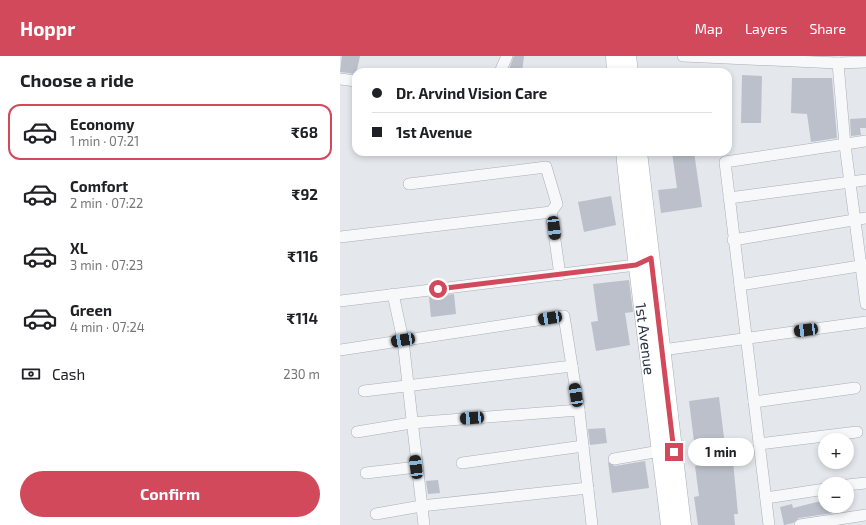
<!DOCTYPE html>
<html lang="en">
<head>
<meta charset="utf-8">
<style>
  body { margin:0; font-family:"Exo 2",sans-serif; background:#f6f6f6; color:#202124; height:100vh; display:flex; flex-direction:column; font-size:15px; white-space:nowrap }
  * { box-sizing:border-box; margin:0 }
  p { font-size:13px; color:#757577 }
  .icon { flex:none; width:22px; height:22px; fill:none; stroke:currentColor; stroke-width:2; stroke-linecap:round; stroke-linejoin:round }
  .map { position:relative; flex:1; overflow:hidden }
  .side { display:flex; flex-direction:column; background:#fff; width:340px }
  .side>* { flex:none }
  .hud { position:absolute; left:12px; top:12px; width:380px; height:88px; border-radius:12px; box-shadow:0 2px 6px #0003; display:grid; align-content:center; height:88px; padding:0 20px; background:#fff }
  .controls { position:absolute; left:478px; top:377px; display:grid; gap:8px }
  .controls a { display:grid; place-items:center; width:36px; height:36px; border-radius:50%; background:#fff; box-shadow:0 2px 6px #0003; font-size:20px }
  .end { position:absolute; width:18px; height:18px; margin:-9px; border:5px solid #d1495b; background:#fff; box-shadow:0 0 0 2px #fff }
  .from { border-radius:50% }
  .bubble { position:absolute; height:28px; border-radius:14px; background:#fff; box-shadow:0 2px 6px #0003; font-size:13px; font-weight:700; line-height:28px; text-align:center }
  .car { position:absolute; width:12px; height:24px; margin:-12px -6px; border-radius:5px; box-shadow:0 0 3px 1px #0007; background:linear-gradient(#222 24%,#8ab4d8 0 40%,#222 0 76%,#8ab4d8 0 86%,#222 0) }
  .hud b { display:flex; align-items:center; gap:14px; height:38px; font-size:15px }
  .hud b+b { border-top:1px solid #e0e0e0 }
  .hud i { width:10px; height:10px; background:#202124 }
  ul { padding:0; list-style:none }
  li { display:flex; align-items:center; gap:12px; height:56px; margin:0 8px 6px; padding:0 12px; border:2px solid transparent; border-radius:12px }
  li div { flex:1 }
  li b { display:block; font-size:15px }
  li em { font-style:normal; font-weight:700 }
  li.selected { border-color:#d1495b }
  li>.icon { width:36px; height:36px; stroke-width:1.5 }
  h2 { padding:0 20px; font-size:18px; line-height:48px }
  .pay { display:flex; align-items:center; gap:10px; height:44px; padding:0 20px; font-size:15px }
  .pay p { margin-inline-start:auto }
  .primary-button { display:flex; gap:8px; margin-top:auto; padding:8px 20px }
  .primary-button a { flex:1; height:46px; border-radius:24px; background:#d1495b; color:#fff; font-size:16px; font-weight:700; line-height:46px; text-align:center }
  header { display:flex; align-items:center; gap:24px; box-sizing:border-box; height:56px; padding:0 20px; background:#d1495b; color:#fff }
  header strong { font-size:19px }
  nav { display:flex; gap:22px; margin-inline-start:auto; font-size:14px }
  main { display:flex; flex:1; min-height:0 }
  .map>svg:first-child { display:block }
</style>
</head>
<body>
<header>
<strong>Hoppr</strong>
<nav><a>Map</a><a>Layers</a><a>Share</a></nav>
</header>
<main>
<section class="side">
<h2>Choose a ride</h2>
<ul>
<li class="selected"><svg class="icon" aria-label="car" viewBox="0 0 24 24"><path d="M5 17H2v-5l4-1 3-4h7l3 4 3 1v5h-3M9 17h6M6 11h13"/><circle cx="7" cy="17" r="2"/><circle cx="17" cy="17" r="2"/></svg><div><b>Economy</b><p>1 min · 07:21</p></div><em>₹68</em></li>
<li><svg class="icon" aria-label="car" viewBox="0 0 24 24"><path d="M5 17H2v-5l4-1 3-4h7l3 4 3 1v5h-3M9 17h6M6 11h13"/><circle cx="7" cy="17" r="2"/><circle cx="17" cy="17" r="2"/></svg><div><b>Comfort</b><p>2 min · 07:22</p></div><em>₹92</em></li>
<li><svg class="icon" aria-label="car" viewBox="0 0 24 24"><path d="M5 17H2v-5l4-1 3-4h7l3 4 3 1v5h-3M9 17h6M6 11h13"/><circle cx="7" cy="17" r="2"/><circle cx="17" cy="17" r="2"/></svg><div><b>XL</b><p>3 min · 07:23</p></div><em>₹116</em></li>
<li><svg class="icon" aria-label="car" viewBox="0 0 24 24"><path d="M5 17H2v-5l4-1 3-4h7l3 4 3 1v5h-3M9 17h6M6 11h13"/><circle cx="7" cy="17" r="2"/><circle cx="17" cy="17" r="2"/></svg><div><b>Green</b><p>4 min · 07:24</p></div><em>₹114</em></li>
</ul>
<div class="pay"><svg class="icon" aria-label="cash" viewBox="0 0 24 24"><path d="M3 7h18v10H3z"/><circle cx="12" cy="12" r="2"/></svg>Cash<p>230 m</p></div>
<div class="primary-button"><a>Confirm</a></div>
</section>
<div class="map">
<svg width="526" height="469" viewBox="0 0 526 469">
  <rect width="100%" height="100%" fill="#e4e7ec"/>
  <g fill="#bbc0ca">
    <polygon points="2,0 20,0 16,18 0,16"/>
    <polygon points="174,0 184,0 182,16 168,16"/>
    <polygon points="402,19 422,20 421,67 401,67"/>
    <polygon points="452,22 492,22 497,82 471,86 467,58 451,57"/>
    <polygon points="526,62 526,72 520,72 521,79 511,80 510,63"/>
    <polygon points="332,96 354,96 362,151 321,157 318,134 337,132"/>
    <polygon points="271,140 276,169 244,176 238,146"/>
    <polygon points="289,224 293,256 285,257 290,289 256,295 251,266 258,265 253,228"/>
    <polygon points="114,238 116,258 91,261 89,241"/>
    <polygon points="379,341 387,406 393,405 398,458 394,458 395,469 358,469 354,441 359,440 355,410 357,410 349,345"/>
    <polygon points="265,372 267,387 250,389 248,373"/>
    <polygon points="305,405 309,432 272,437 268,406 275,410"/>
    <polygon points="98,424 100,437 88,438 86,425"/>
    <polygon points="485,444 485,450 492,450 493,457 459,462 453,467 444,469 440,451 452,448 453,452"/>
  </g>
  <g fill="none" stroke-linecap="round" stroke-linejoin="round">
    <g stroke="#a9aeb7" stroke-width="12">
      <g id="street">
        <polyline points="343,0 498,7 526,6"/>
        <polyline points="498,7 505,89 526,248"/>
        <polyline points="160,16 167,0"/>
        <polyline points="0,23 16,25"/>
        <polyline points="69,128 206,111 217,148 211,156 220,219"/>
        <polyline points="389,142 526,124"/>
        <polyline points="0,181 211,156"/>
        <polyline points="393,184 526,162"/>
        <polyline points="400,229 526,209"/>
        <polyline points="53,238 63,284 84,469"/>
        <polyline points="0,245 296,209 303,206"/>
        <polyline points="0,294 224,260 239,354 252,469"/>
        <polyline points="315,295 526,266"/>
        <polyline points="24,335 232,310"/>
        <polyline points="414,346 515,332"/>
        <polyline points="17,376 71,367 239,354"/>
        <polyline points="419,388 517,376"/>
        <polyline points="274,403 320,395"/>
        <polyline points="122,407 243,390"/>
        <polyline points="26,417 77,411"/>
        <polyline points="507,429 526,427"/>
        <polyline points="426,442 485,433"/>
        <polyline points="36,458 81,450 248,432"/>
        <polyline points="429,469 385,106 526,85"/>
        <polyline points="460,469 526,459"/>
      </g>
    </g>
    <g stroke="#a9aeb7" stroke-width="17">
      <g id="secondary">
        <polyline points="274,0 275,16"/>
        <polyline points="288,0 290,16"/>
        <path id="s1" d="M284,96C297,221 314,345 329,469"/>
        <polyline points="299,96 343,469"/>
      </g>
    </g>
    <use href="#street" stroke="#f7f8fa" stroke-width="11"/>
    <use href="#secondary" stroke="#fff" stroke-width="16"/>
  </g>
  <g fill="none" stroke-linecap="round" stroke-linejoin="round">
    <polyline stroke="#d1495b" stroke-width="5" points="98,233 296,209 311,202 334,396"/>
  </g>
  <g text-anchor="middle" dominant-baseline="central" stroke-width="4" stroke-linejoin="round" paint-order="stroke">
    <g font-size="15" fill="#2b3445" stroke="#f4f6f9">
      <text stroke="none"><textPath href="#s1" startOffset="188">1st Avenue</textPath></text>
    </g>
  </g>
</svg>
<div class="controls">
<a>+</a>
<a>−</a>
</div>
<i class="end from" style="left:98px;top:233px"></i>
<i class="end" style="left:334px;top:396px"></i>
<div class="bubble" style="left:348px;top:382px;width:66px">1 min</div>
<i class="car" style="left:214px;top:172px;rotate:173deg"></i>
<i class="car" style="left:210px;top:262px;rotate:261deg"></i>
<i class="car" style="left:466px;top:274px;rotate:262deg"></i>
<i class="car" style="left:63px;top:284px;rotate:260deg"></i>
<i class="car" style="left:236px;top:339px;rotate:351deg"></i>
<i class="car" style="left:132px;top:362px;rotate:266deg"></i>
<i class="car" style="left:76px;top:411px;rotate:353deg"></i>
<div class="hud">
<b><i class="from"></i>Dr. Arvind Vision Care</b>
<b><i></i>1st Avenue</b>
</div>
</div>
</main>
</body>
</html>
